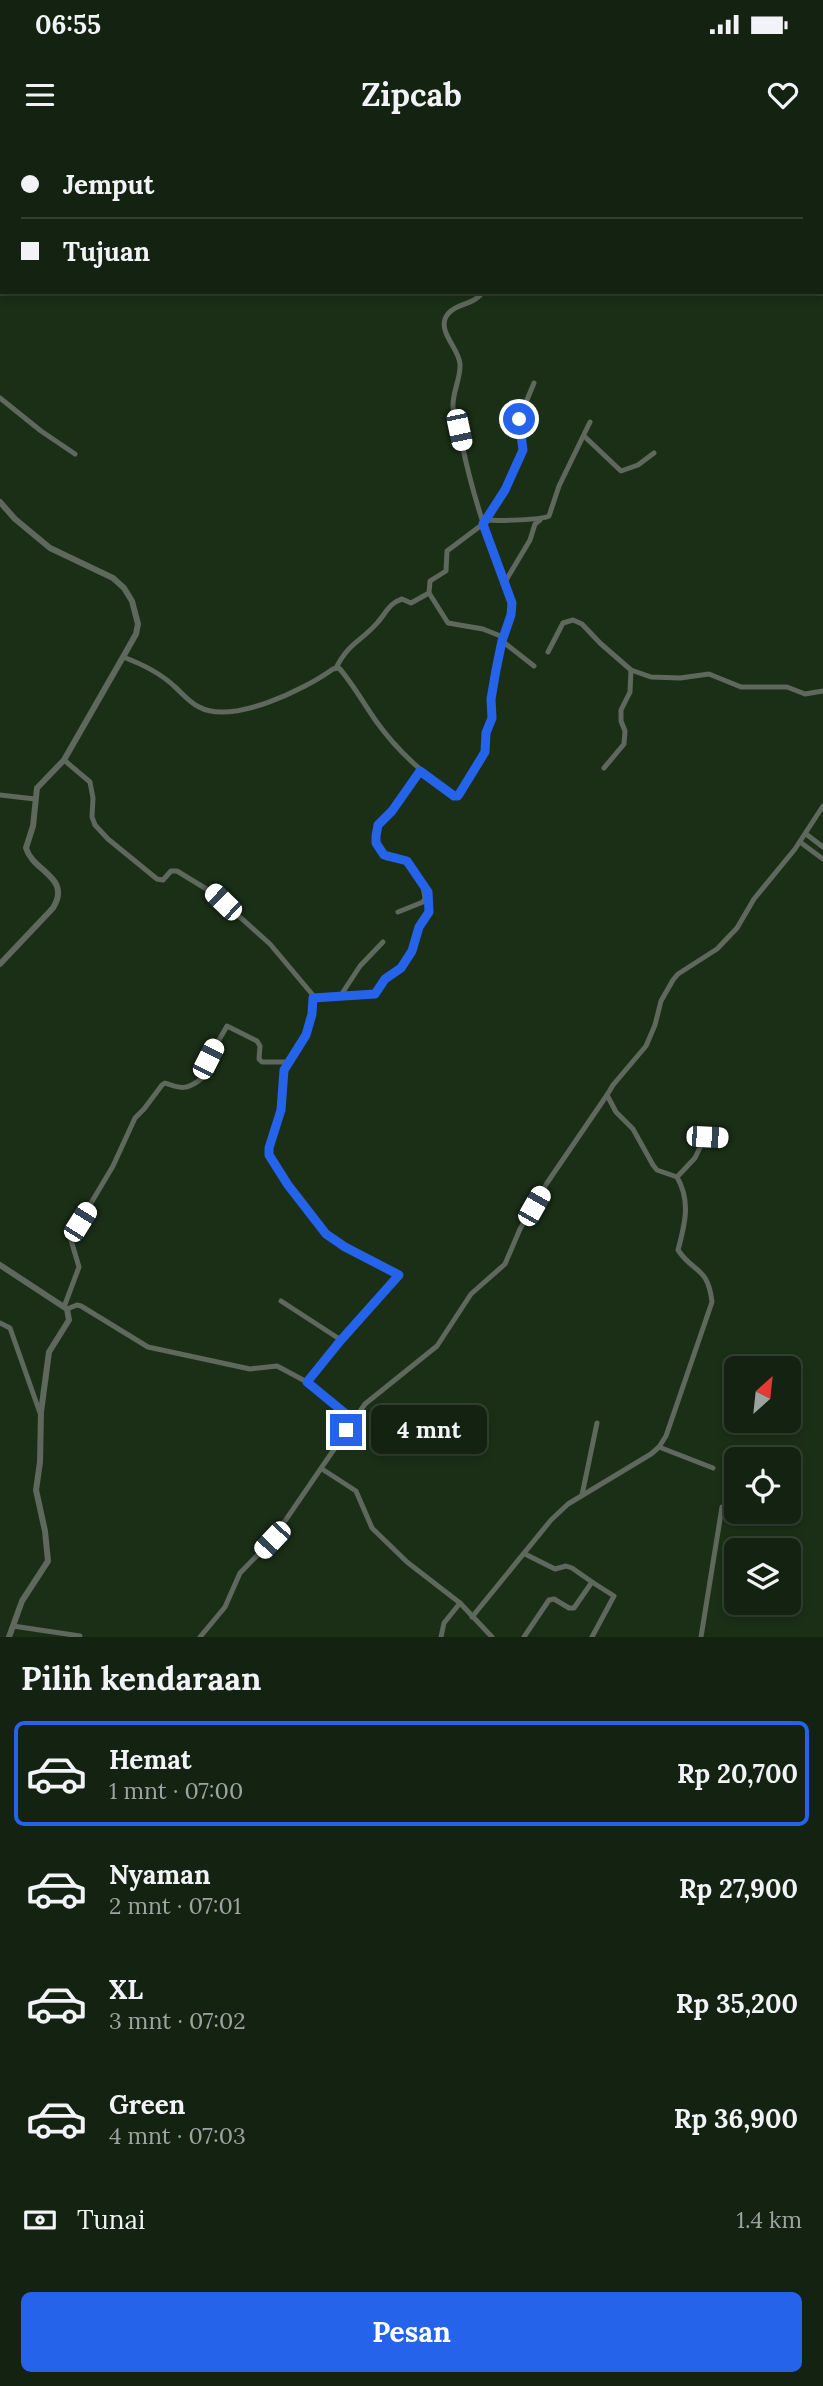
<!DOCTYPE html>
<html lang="id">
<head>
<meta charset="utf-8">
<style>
  body { margin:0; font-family:Lora,serif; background:#1d2b1a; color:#f1f3f6; height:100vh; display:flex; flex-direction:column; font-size:26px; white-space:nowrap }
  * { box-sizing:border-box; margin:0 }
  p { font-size:23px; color:#9da49f }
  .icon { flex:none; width:38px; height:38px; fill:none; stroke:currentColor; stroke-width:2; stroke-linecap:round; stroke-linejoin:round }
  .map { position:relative; height:1497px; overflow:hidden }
  .sheet { display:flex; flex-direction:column; background:#142311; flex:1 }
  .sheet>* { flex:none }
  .hud { position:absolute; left:0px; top:0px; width:824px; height:154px; box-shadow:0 4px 10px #0003,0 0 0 2px #334031; display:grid; align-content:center; height:154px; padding:0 21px; background:#142311 }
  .needle { width:46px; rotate:27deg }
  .fabs { position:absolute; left:724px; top:1216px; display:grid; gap:14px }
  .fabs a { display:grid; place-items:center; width:77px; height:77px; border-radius:10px; background:#142311; box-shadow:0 4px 10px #0003,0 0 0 2px #334031; font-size:35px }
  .end { position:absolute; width:32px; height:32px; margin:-16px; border:9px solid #2563eb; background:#fff; box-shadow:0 0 0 4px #fff }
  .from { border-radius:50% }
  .bubble { position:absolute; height:49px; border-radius:10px; background:#142311; box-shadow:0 4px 10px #0003,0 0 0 2px #334031; font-size:23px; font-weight:700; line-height:49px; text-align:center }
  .car { position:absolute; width:21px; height:42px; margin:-21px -10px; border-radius:9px; box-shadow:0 0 5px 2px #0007; background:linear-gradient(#fff 24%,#345 0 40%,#fff 0 76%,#345 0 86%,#fff 0) }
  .hud b { display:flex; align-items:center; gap:24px; height:66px; font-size:26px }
  .hud b+b { border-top:2px solid #334031 }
  .hud i { width:18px; height:18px; background:#f1f3f6 }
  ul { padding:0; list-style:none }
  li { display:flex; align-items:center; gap:21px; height:105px; margin:0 14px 10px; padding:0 7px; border:4px solid transparent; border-radius:10px }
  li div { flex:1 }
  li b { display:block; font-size:26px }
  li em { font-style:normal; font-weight:700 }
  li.active { border-color:#2563eb }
  li>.icon { width:63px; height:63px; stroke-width:1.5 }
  h2 { padding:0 21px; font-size:32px; line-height:84px }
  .pay { display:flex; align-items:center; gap:18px; height:77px; padding:0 21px; font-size:26px }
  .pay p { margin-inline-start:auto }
  .button { display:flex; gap:14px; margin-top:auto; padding:14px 21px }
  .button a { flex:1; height:80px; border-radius:10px; background:#2563eb; color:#fff; font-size:28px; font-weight:700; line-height:80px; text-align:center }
  .status { display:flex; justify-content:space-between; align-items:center; height:49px; padding:0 35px; background:#142311; direction:ltr }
  .status svg { height:19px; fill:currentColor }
  header { display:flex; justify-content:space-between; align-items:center; height:91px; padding:0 21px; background:#142311; font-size:32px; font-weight:700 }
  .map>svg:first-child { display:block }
</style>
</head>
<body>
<div class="status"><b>06:55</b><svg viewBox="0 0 49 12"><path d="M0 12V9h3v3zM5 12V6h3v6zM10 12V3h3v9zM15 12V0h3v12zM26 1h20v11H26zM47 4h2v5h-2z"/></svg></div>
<header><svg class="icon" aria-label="menu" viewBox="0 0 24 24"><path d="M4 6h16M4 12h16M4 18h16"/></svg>Zipcab<svg class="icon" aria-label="heart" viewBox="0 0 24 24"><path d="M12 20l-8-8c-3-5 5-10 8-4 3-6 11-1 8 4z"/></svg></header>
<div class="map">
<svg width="823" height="1497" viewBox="0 0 823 1497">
  <rect width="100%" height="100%" fill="#1b2f17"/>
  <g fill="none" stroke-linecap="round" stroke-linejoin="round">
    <g stroke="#5e685c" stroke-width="5">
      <polyline points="564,0 565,2"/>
      <polyline points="0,258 41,291 75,314"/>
      <polyline points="584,296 621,331 638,325 654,313"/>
      <path d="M487,380C497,381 543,380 549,376L559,346L590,282"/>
      <polyline points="505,442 530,400 535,384 540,380"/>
      <polyline points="503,497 483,489 448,483 429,453 430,441 446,431 447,411 483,384 505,350 523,310 519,279 534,243"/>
      <polyline points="502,501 534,526"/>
      <polyline points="548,512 563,483 573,480 582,484 600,503 631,530 651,537 680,538 709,534 741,547 787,547 805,554 823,551"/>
      <path d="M123,517C142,524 159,532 174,546C182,553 189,562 199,567C232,585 304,550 333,529L339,528C353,544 364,564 376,581C398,612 424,634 454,656L460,654L485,612L486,593L492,578L493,547L502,501L511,475V458C490,408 473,357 462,304C460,292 454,279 453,267C452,253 461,238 460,224C459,209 440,194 445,179C451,163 474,166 483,152"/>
      <path d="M336,528C349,502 362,501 378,482C386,473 389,463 402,459L411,463L429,453"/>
      <polyline points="64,620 90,642 93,658 92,677 95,685 108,699 157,739 163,740 171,731 177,731 213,753 270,804 312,854 312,875 306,895 284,930 281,970 269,1008 269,1015 288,1045 326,1094 345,1107 399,1135 341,1200 307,1242"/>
      <polyline points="604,628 624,604 625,591 621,581 621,570 630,552 631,530"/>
      <polyline points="0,655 35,659"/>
      <polyline points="806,694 823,707"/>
      <polyline points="800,702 823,719"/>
      <polyline points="398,772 423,762 425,758 423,746"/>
      <polyline points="341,855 360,826 383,802"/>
      <polyline points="313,858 375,854 385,839 403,825 413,811 419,787 430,768 428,752 407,721 387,718 384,715 376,703 376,696 378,685 392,671 420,631"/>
      <polyline points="677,1037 695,1018 704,999 725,998"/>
      <polyline points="281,1161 341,1200"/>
      <path d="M64,1167L79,1127L71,1100L72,1095L113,1026L135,978L144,969L162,945L165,943C181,949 187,950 201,939L208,919L227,886L257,901L260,906L259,919L262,922H288"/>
      <polyline points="67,1169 77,1165 81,1166 148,1207 250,1229 277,1226 307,1242 352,1279"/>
      <polyline points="0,1183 10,1188 40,1273"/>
      <polyline points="659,1307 713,1328"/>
      <polyline points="322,1329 356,1351 372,1388 407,1422 460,1463 492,1497"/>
      <polyline points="582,1355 597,1283"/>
      <polyline points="525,1414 555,1429 566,1426 572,1428 592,1442"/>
      <path d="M472,1477L551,1380L568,1364L651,1314L659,1307L666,1296L712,1162C708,1126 694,1134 678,1110C685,1084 691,1061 677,1037L657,1030L653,1025L633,989L616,972L607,955L613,945L646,906L655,885L661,861L673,840L678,834L717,809L737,788L754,759L795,709L823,666"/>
      <polyline points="13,1486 80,1496"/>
      <polyline points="200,1497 225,1467 240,1433 272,1400 365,1264 437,1206 471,1154 505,1124 520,1089 547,1043 607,955"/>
      <polyline points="441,1497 444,1483 460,1463"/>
      <polyline points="524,1497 549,1460 554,1459 569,1468 574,1468 592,1442 614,1456 592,1497"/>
      <polyline points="701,1497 722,1367"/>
    </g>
    <g stroke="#5e685c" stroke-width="6">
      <polyline points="0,6 2,9"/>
      <polyline points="0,131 2,128"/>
      <path d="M0,362L15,379L50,408L113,438L124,448L132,461L138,484L136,494L123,517L64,620L37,648L33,686L26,708C33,732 72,737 53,768L0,824"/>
      <polyline points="0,1125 67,1169 69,1180 49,1212 41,1272 40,1322 36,1350 45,1391 48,1421 22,1461 9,1497"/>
    </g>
  </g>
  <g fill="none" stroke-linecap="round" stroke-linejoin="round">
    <polyline stroke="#2563eb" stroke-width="9" points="346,1290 352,1279 307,1242 341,1200 399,1135 345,1107 326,1094 288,1045 269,1015 269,1008 281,970 284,930 306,895 312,874 313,858 375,854 385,839 401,828 412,811 419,787 429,772 428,752 407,721 384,715 376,703 376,696 378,685 392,671 420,631 454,656 458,656 485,612 486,593 492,578 491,559 496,530 502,501 511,475 512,463 483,384 505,350 523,310 519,279"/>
  </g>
</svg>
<div class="fabs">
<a><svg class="needle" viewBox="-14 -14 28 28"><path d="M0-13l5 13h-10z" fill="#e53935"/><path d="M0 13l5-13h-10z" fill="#9da49f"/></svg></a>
<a><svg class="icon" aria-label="locate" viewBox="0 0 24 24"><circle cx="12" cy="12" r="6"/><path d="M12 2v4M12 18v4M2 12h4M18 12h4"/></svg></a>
<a><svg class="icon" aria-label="layers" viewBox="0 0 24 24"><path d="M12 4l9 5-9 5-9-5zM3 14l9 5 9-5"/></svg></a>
</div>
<i class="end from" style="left:519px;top:279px"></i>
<i class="end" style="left:346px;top:1290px"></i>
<div class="bubble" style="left:371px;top:1265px;width:116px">4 mnt</div>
<i class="car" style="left:459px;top:290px;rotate:168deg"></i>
<i class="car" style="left:223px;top:762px;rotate:314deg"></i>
<i class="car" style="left:208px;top:919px;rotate:27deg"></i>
<i class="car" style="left:707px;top:997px;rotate:93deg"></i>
<i class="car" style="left:534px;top:1066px;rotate:30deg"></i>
<i class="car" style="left:80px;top:1082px;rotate:32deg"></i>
<i class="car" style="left:272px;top:1400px;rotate:223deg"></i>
<div class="hud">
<b><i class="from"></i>Jemput</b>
<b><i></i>Tujuan</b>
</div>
</div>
<section class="sheet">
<h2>Pilih kendaraan</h2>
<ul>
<li class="active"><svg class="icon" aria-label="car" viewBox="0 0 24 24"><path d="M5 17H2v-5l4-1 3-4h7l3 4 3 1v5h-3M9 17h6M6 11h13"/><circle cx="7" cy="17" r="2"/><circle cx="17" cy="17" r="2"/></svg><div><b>Hemat</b><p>1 mnt · 07:00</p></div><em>Rp 20,700</em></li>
<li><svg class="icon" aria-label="car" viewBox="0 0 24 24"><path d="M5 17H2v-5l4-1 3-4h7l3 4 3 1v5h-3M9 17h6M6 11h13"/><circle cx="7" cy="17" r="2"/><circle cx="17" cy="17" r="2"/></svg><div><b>Nyaman</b><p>2 mnt · 07:01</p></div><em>Rp 27,900</em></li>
<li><svg class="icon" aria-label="car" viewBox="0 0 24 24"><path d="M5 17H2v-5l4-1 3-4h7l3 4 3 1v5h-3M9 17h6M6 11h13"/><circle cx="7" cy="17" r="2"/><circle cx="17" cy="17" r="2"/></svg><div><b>XL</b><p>3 mnt · 07:02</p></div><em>Rp 35,200</em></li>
<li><svg class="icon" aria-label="car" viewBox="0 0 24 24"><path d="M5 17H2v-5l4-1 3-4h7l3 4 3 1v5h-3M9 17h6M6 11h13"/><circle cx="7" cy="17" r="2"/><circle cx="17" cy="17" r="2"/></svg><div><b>Green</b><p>4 mnt · 07:03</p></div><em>Rp 36,900</em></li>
</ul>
<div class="pay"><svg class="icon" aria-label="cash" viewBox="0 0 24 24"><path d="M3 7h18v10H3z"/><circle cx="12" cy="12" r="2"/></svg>Tunai<p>1.4 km</p></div>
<div class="button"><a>Pesan</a></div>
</section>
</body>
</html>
